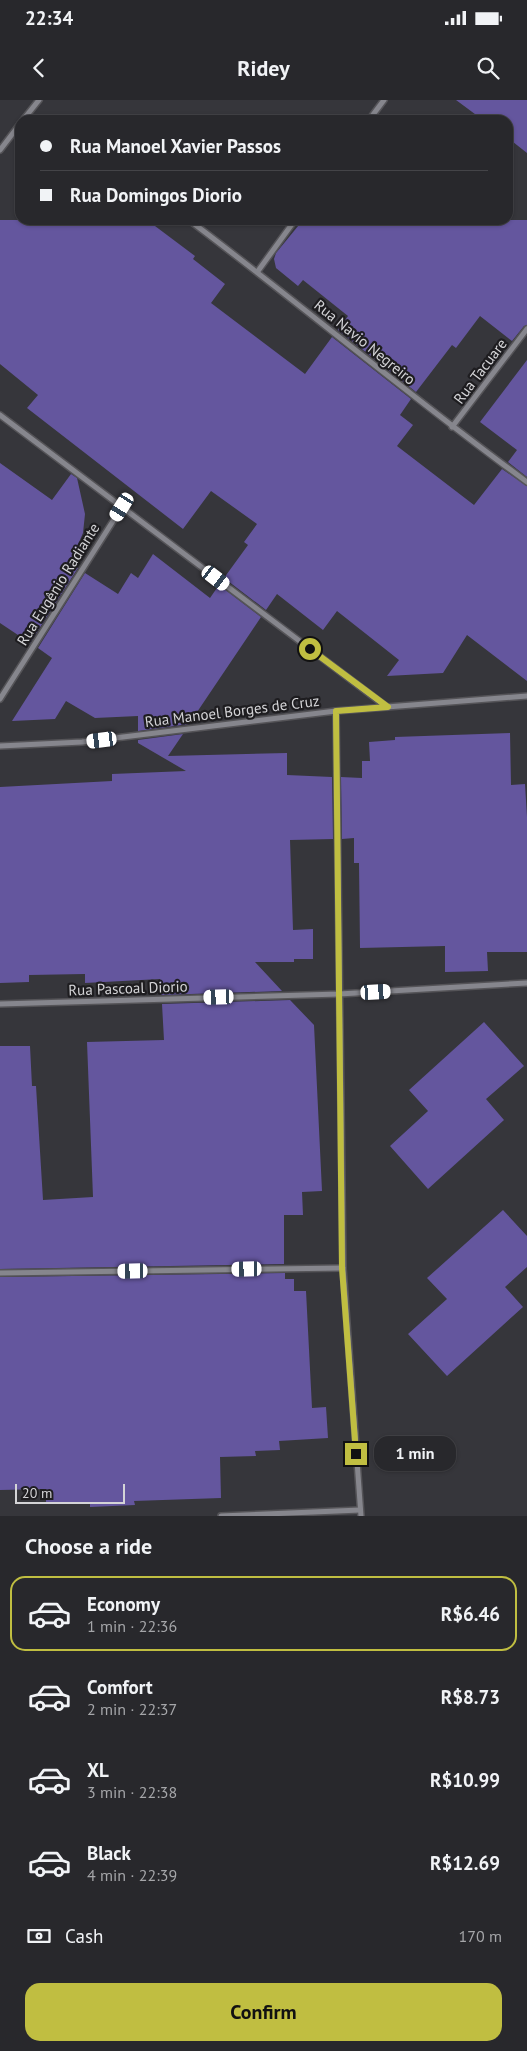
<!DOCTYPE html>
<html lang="en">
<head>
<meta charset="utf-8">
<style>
  body { margin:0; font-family:"PT Sans",sans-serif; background:#343438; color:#f1f3f6; height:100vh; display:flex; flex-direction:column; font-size:19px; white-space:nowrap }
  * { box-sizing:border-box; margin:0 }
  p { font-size:16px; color:#a5a6a9 }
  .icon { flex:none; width:28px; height:28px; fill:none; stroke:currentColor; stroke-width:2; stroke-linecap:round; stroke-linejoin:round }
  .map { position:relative; height:1416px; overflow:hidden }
  .panel { display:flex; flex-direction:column; background:#28282c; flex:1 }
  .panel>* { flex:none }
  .top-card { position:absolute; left:15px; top:15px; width:498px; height:110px; border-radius:15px; box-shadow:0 1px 4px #0004,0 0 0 1px #444448; display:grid; align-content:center; height:110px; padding:0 25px; background:#28282c }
  .scale { position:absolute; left:15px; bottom:12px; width:110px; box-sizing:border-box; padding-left:5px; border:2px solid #d4d4d7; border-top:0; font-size:14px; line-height:18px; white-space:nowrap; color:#d4d4d7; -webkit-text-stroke:4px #1e1d20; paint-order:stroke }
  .end { position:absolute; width:22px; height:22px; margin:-11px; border:6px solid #c0be41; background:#111; box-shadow:0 0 0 2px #111 }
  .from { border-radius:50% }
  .bubble { position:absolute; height:35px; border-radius:15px; background:#28282c; box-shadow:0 1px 4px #0004,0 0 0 1px #444448; font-size:16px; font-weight:800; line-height:35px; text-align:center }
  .car { position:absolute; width:15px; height:30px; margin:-15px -8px; border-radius:6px; box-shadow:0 0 4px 1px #0007; background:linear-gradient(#fff 24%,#345 0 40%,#fff 0 76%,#345 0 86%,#fff 0) }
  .top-card b { display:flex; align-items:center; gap:18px; height:48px; font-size:19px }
  .top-card b+b { border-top:1px solid #444448 }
  .top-card i { width:12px; height:12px; background:#f1f3f6 }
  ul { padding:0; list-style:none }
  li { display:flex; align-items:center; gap:15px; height:75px; margin:0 10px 8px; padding:0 15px; border:2px solid transparent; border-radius:15px }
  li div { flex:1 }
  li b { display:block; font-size:19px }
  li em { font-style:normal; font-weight:800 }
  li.on { border-color:#c0be41 }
  li>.icon { width:45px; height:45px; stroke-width:1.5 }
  h2 { padding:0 25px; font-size:22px; line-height:60px }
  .pay { display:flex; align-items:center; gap:12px; height:55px; padding:0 25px; font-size:19px }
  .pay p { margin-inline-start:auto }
  .action { display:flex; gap:10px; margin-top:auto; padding:10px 25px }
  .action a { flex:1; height:58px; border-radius:15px; background:#c0be41; color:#111; font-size:20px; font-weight:800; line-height:58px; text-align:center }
  .status { display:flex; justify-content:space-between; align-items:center; height:35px; padding:0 25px; background:#28282c; direction:ltr }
  .status svg { height:14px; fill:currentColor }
  header { display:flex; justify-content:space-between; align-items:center; height:65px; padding:0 25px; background:#28282c; font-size:22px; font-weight:800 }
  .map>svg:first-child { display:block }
</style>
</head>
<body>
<div class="status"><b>22:34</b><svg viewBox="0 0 49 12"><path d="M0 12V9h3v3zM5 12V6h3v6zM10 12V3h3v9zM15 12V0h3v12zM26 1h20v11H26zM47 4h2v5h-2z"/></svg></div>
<header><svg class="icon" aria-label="back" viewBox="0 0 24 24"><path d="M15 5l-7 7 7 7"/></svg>Ridey<svg class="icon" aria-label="search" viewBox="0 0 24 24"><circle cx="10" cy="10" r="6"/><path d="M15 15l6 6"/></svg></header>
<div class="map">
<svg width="527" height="1416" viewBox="0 0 527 1416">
  <rect width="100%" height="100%" fill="#36363b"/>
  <g fill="#64569e">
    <polygon points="456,0 527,0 527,53 508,38 508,20 483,20"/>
    <polygon points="0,120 147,120 195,156 193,159 225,184 211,203 305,274 332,237 411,299 400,315 413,325 397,346 474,405 502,369 527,386 527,581 467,535 443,573 387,576 399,560 337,511 323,530 277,494 266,510 224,478 248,445 244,442 257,424 211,391 183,429 27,308 38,295 0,264"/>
    <polygon points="303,120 527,120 527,225 524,226 512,241 480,216 456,248 452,245 416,292 338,230 348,216 303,180 298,186 276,168 274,159 276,153"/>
    <polygon points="527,260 527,377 508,362 517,350 480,322"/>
    <polygon points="0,363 52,400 71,374 77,378 85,414 83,433 70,463 78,468 30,543 0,523"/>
    <polygon points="153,454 210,498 219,485 261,517 189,624 138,631 138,616 95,618 66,601 55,619 12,621 52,558 38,548 85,473 118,494 131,473 138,478"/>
    <polygon points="510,633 511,685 525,684 527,717 527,852 487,852 488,871 445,872 445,846 360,848 359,763 354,763 354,738 342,739 341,677 362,678 362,661 370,661 369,642 395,640 395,637"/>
    <polygon points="183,634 168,656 287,653 287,675 332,677 333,739 290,740 293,830 313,829 313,859 294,859 294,862 255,862 282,891 161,895 160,879 85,883 85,874 29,875 29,882 0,883 0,687 112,681 112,674 186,671 138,643 138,640"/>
    <polygon points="290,900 314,925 322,1091 302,1092 303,1115 284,1115 284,1164 0,1169 0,946 30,946 32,986 36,986 43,1100 93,1097 87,942 164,940 162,904"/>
    <polygon points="484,922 524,966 486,999 504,1020 428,1089 390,1046 428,1011 409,990"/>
    <polygon points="503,1110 527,1136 527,1167 505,1187 523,1207 447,1276 408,1234 447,1199 427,1178"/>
    <polygon points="285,1173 285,1179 294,1179 294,1191 306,1191 312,1308 326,1307 328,1338 279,1341 280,1350 255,1351 256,1356 220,1357 221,1398 134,1401 135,1405 90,1407 90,1403 46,1404 46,1389 0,1390 0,1177"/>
  </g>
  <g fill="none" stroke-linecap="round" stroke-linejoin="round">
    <g stroke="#555458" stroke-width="8">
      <g id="minor">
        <polyline points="23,20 39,0"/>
        <polyline points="369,20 384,0"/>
        <polyline points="0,50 20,24"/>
        <path d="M189,120C303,206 412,298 527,382"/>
        <polyline points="258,171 295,120"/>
        <polyline points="0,315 387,607"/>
        <polyline points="452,327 527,229"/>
        <polyline points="0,599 122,407"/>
        <polyline points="336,611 343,1168 361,1416"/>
        <polyline points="0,646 82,642 336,611 527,596"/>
        <polyline points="0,904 339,894 527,883"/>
        <polyline points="0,1173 343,1168"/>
        <polyline points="221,1416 360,1410"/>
      </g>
    </g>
    <use href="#minor" stroke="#86868d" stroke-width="5"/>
  </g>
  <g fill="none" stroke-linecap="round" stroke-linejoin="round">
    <polyline stroke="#c0be41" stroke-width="6" points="310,549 388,607 336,611 342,1168 356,1354"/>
  </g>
  <g text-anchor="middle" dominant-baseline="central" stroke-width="4.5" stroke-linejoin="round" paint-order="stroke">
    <g font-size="15" fill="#d4d4d7" stroke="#1e1d20">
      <text transform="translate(365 242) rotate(39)">Rua Navio Negreiro</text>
      <text transform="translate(480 271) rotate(-53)">Rua Tacuare</text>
      <text transform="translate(58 484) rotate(-58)">Rua Eugênio Radiante</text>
      <text transform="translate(232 611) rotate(-7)">Rua Manoel Borges de Cruz</text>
      <text transform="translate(128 888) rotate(-2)">Rua Pascoal Diorio</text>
    </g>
  </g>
</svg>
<div class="scale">20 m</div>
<i class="end from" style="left:310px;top:549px"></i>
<i class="end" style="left:356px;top:1354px"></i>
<div class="bubble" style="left:374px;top:1336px;width:82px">1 min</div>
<i class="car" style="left:122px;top:407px;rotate:212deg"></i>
<i class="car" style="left:216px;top:478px;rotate:127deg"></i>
<i class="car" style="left:102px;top:640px;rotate:263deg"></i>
<i class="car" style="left:376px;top:892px;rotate:87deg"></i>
<i class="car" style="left:219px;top:897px;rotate:268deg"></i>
<i class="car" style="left:247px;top:1169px;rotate:269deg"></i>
<i class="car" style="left:133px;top:1171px;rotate:269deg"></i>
<div class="top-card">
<b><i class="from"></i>Rua Manoel Xavier Passos</b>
<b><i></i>Rua Domingos Diorio</b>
</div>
</div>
<section class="panel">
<h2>Choose a ride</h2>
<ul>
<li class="on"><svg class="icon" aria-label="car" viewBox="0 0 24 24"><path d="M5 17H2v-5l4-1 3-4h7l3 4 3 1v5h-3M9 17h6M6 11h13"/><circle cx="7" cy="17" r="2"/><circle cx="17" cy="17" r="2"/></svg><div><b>Economy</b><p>1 min · 22:36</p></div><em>R$6.46</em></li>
<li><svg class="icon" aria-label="car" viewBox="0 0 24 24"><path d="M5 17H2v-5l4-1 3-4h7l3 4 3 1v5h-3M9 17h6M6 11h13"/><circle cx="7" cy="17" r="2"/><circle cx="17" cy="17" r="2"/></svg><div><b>Comfort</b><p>2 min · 22:37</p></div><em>R$8.73</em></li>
<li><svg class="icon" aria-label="car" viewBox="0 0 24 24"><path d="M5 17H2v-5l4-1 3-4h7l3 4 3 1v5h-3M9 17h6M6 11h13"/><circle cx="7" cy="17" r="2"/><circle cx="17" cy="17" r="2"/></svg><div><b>XL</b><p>3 min · 22:38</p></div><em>R$10.99</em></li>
<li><svg class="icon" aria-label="car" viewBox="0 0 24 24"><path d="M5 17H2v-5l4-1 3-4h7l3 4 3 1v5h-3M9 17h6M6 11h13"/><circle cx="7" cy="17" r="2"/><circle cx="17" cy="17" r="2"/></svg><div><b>Black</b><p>4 min · 22:39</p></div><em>R$12.69</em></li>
</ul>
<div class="pay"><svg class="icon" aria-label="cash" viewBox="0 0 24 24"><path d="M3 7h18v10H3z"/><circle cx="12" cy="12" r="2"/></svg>Cash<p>170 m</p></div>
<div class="action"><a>Confirm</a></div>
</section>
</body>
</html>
